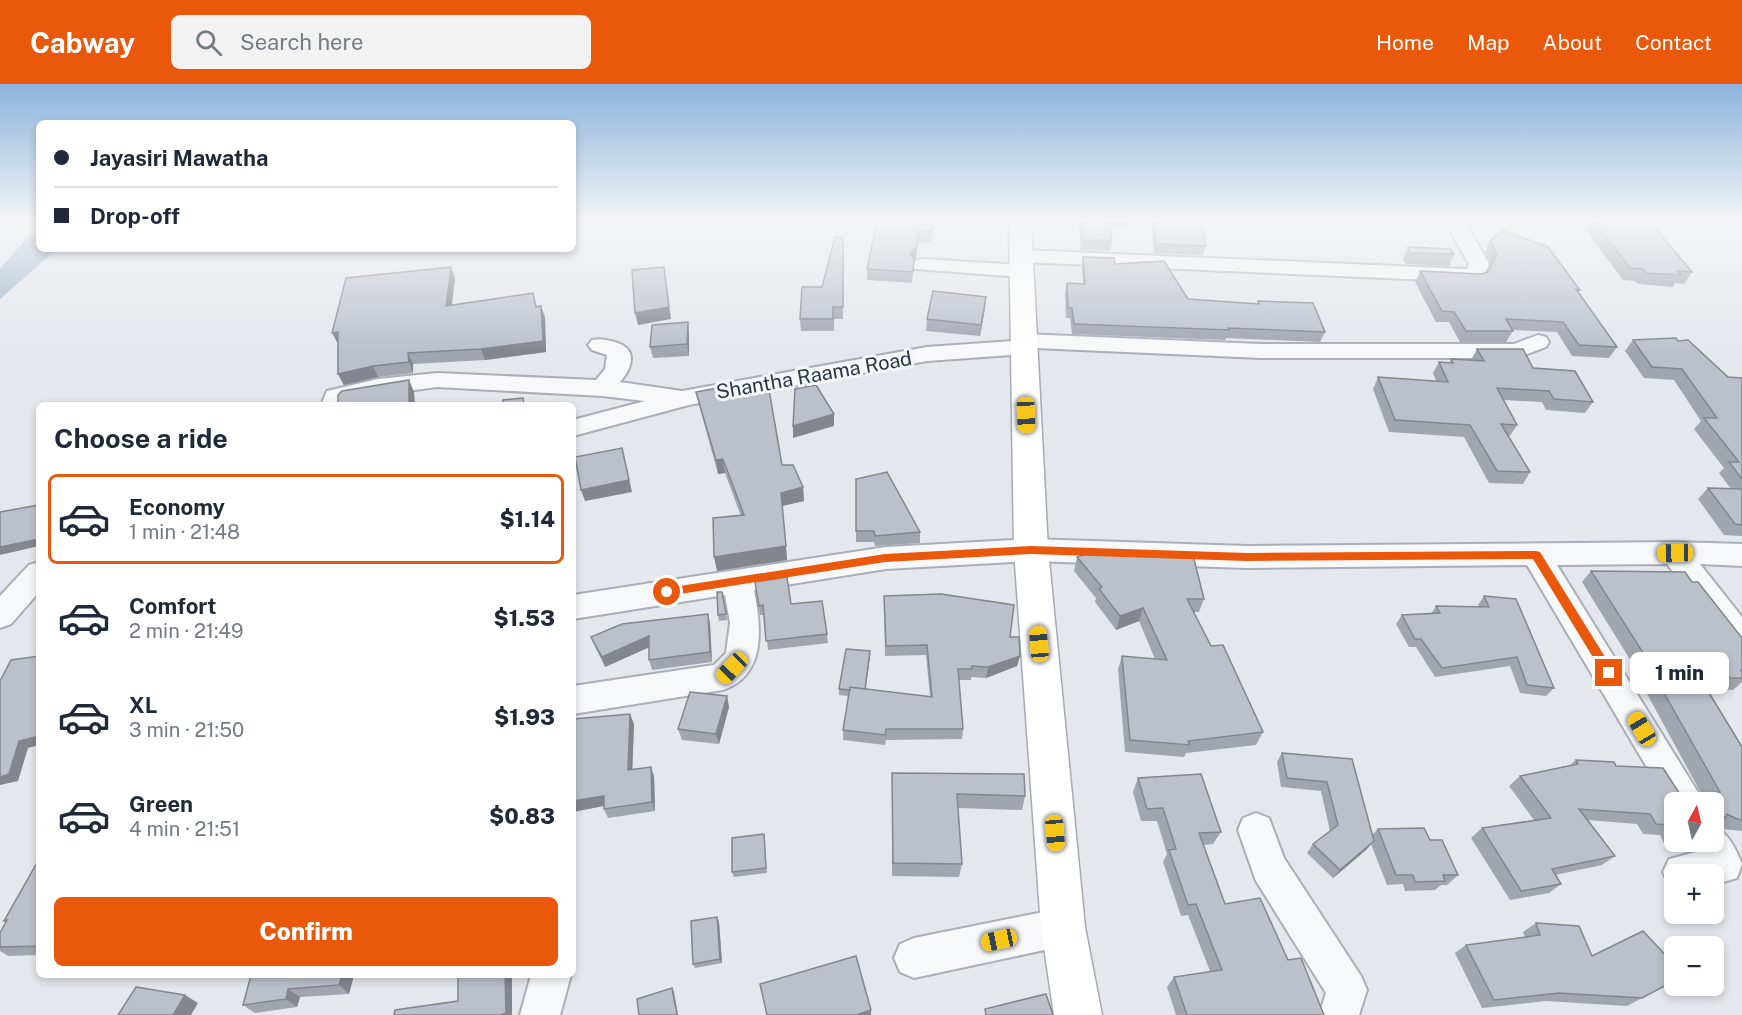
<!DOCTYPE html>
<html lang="en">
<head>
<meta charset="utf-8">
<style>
  body { margin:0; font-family:"Public Sans",sans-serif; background:#f2f2f3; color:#1f2937; height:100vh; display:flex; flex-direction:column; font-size:22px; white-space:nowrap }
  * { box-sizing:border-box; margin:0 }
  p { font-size:20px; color:#747a83 }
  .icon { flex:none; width:33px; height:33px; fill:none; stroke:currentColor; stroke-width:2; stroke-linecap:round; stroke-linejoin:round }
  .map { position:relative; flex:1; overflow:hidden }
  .side { position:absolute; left:36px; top:318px; width:540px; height:576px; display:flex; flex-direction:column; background:#fff; border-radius:9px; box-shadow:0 3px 9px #0003 }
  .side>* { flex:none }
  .top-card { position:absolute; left:36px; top:36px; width:540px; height:132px; border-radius:9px; box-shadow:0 3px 9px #0003; display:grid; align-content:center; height:132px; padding:0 18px; background:#fff }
  .needle { width:39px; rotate:8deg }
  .tools { position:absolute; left:1664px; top:708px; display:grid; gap:12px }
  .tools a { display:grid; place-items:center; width:60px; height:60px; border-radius:9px; background:#fff; box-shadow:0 3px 9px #0003; font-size:30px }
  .end { position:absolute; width:27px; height:27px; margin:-14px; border:8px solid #ea580c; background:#fff; box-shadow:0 0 0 3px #fff }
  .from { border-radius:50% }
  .bubble { position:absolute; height:42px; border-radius:9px; background:#fff; box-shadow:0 3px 9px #0003; font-size:20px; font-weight:800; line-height:42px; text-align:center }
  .car { position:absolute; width:18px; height:36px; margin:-18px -9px; border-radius:8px; box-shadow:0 0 4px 2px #0007; background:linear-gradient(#f5c518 24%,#345 0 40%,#f5c518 0 76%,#345 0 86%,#f5c518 0) }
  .top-card b { display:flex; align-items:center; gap:21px; height:57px; font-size:22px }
  .top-card b+b { border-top:2px solid #e0e1e3 }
  .top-card i { width:15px; height:15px; background:#1f2937 }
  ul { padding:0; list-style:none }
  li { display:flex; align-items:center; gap:18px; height:90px; margin:0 12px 9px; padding:0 6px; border:3px solid transparent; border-radius:9px }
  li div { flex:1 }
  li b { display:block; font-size:22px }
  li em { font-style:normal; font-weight:800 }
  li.active { border-color:#ea580c }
  li>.icon { width:54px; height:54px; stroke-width:1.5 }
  h2 { padding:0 18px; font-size:27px; line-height:72px }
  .button { display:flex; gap:12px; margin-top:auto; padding:12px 18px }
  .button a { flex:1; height:69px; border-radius:9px; background:#ea580c; color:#fff; font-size:24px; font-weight:800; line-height:69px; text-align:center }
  header { display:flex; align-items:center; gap:36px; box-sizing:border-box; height:84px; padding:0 30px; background:#ea580c; color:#fff }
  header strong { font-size:28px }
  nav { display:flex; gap:33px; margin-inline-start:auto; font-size:21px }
  .search { width:420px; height:54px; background:#f2f2f3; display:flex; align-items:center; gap:15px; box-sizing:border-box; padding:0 21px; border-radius:9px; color:#747a83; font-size:22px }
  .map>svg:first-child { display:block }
</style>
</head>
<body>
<header>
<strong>Cabway</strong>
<div class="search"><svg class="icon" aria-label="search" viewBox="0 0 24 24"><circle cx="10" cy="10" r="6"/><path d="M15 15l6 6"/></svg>Search here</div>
<nav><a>Home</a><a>Map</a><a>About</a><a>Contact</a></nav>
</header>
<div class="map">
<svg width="1742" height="931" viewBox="0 0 1742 931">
  <rect width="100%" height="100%" fill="#e4e7ec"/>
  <polygon fill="#9fb4cc" points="39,154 39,165 57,165 0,215 0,199"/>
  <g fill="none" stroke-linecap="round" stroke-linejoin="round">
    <polygon fill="#9fb4cc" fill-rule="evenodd" points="39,148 39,165 41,165 8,204 0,206 0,185 31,149"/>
    <g stroke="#a9aeb7" stroke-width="4">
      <g id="street">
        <polygon points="1445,138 1465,138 1489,180 1482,196 1475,198 1022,178 1015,176 1012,172 1015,168 1022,166 1467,185 1469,180"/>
        <polygon points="922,175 1022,181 1029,183 1033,187 1029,191 1022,193 915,185 912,181 915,177"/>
        <path d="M1024,250L1261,260H1514L1538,251L1546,253L1549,258L1546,263L1517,274H1261L1035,264L1032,268L1024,270L927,277L689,321L573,352V336L645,317L602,312L437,303L378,311L346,317L345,321H321L327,307L378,295L437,289L596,296L605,285L607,271L592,266L588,261L592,256C601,254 607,256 615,258C638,265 633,283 620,298L682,307L927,263L1013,257L1016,252Z"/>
        <path d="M1031,455L1247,462L1675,458L1742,460V482L1700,480L1742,533V567L1731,564L1667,480L1557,481L1704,718H1674V729L1527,481L1247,484L1031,477L886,485L754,506C761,542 767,591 723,606L573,630V602L714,581L726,569L730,539L725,511L573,535V511L886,463Z"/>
        <polygon points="39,478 39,508 11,540 0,544 0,512 29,481"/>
        <polygon points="1256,729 1269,734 1284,774 1361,892 1367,906 1359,931 1319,931 1326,909 1256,797 1238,746 1243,734"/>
        <path d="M1713,742C1728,748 1736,765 1742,780L1737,794L1713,801V790H1674V803L1669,801L1663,788L1669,775L1696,768L1692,758H1713Z"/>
        <polygon points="1063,824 1077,829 1082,843 1077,857 1063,862 914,894 900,888 894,874 900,860 914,854"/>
        <polygon points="531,891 571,891 560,931 520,931"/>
      </g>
    </g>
    <g stroke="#a3abb8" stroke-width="3">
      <polygon id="primary" points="1009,138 1031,138 1048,466 1085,843 1102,931 1054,931 1041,843 1014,466"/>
    </g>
    <use href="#street" fill="#f7f8fa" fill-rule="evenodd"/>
    <use href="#primary" fill="#fff" fill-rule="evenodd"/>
  </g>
  <g fill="#a1a5ae">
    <polygon points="877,138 934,138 931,159 918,158 916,174 914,176 912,199 867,196 867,185"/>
    <polygon points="1079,138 1134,138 1133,143 1110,143 1112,157 1110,167 1081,166"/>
    <polygon points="1151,138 1202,138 1206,162 1203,171 1154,169"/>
    <polygon points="1590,138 1650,138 1692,188 1684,200 1675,199 1673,203 1638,200 1635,197 1623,196 1585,145"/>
    <polygon points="843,154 843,235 834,235 834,247 801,247 800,235 822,203"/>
    <polygon points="1490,157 1580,206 1578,209 1617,263 1609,274 1572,272 1557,248 1512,246 1513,247 1506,258 1460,258 1449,238 1436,238 1415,198 1420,187 1481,190 1488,188 1491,181 1485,168"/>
    <polygon points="1408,163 1454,170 1449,182 1406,180 1403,175"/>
    <polygon points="1083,173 1115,180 1188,215 1257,220 1258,217 1325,248 1320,258 1226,254 1225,256 1072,250 1070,234 1066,234 1065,209 1067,199 1083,200 1082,183"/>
    <polygon points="451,183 455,194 452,221 537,223 545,233 546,268 485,276 413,280 413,289 378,293 344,301 338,290 338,260"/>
    <polygon points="985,224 980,252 926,247 927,235"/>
    <polygon points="688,238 689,250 689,272 653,274 650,263"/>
    <polygon points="1633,256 1678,257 1728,293 1742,294 1742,452 1724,451 1698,415 1708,404 1731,405 1719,389 1724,384 1694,345 1701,337 1674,296 1644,294 1625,267"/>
    <polygon points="1477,265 1533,284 1593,318 1585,329 1546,326 1542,318 1504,316 1517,341 1510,352 1508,352 1530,388 1523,400 1489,399 1464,353 1389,348 1373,305 1378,293 1436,297 1433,289 1439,278 1450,278 1451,275 1471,276"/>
    <polygon points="746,305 782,381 803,403 804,417 782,422 787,476 717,487 741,432 725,389 718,390 699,321 696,308"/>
    <polygon points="856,395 920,448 920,459 875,462 874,458 856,458"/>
    <polygon points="1077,473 1204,515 1199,528 1194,528 1211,562 1263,648 1256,661 1186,669 1184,673 1125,668 1118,585 1122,572 1155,575 1139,537 1116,546 1095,518 1096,514 1074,487"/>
    <polygon points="1591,487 1692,498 1742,554 1742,598 1733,606 1707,605 1742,663 1742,747 1723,745 1715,741 1713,742 1713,718 1674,718 1674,758 1702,758 1692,764 1666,763 1660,751 1643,750 1637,740 1588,736 1615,772 1602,781 1555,791 1561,800 1549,809 1510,816 1471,754 1482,744 1534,736 1509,702 1520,692 1570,681 1576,676 1616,682 1683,715 1690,710 1701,709 1640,597 1642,595 1582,498"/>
    <polygon points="755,498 791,520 827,550 828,559 768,566 764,531 760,531"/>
    <polygon points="722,508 727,536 719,537 718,531"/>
    <polygon points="884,512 1010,553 1020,572 1017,582 986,594 971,593 971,596 959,596 963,645 962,655 886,656 885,661 843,656 843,646 849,612 839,611 839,605 870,567 866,605 930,612 926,571 885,572"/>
    <polygon points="1484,512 1554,604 1546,612 1520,609 1510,582 1435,593 1416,563 1409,563 1396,540 1402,531 1431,530 1436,522 1479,523 1478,521"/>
    <polygon points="708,530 710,540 712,578 652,586 649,576 649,563 605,583 595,563 591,553"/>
    <polygon points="727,612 729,623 719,660 682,656 678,645"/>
    <polygon points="573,635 634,640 632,685 654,692 655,727 608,734 604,725 604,722 573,728"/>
    <polygon points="1282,669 1352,675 1372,751 1378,745 1430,756 1458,791 1447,801 1441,801 1435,806 1405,807 1403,800 1387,801 1371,760 1366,766 1333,794 1307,769 1313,760 1330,747 1321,707 1281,703 1277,678"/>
    <polygon points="892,689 1025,712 1022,726 958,724 962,780 959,793 892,792"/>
    <polygon points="1138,694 1221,748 1213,760 1203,761 1225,820 1288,876 1324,931 1176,931 1167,903 1174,893 1210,887 1188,831 1181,832 1163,778 1167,770 1157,737 1141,737 1133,708"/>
    <polygon points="764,750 767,789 734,793 732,788"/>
    <polygon points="39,777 39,871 8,872 0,867 0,849 6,838 4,837"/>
    <polygon points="717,833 719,838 722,879 695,884 693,880"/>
    <polygon points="1536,839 1592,872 1674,897 1627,922 1546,917 1482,924 1455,869 1466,861 1525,853 1523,848"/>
    <polygon points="251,891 354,891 349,910 300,913 297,923 255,929 243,921"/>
  </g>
  <g fill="#83868d">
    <polygon points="933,138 934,138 931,159 932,147"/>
    <polygon points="919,146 918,158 916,174 914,176 912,199 913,188 910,170"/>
    <polygon points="451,183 455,194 450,232 446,222"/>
    <polygon points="664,183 671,235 638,241 635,229"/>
    <polygon points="986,213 985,224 980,252 981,241"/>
    <polygon points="541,222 545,233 546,268 485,276 481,265"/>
    <polygon points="688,238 689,250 689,272 687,260"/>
    <polygon points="338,248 343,259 338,260 332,249"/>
    <polygon points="408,269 413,280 413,289 409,278"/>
    <polygon points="373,282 378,293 344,301 338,290"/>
    <polygon points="409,296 414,308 415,321 409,321"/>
    <polygon points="834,330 834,342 793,354 793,342"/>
    <polygon points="622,364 632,408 585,417 581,406"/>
    <polygon points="723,375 725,389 718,390 716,376"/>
    <polygon points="803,403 804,417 782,422 781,409"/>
    <polygon points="39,455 39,462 0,471 0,463"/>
    <polygon points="786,462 787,476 717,487 714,473"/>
    <polygon points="1143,524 1139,537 1116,546 1120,532"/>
    <polygon points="708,530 710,540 712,578 710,568"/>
    <polygon points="649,552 652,562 605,583 602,573"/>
    <polygon points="870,567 870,573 864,614 864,608"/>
    <polygon points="1020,572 1017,582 986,594 988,583"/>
    <polygon points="727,612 729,623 719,660 716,650"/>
    <polygon points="630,630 634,640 632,696 628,686"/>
    <polygon points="39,652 39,661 28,664 18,697 0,701 0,693 19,657"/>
    <polygon points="651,683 654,692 655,727 652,718"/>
    <polygon points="604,712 608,721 573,728 573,717"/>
    <polygon points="1374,757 1366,766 1333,794 1340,786"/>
    <polygon points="717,833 719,838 722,879 720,875"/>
    <polygon points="342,891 354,891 349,910 339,901"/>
    <polygon points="505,891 512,891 512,931 500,931"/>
    <polygon points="672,904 674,908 678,931 677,931"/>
    <polygon points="288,905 300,913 297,923 286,915"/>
    <polygon points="185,911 198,919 191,931 173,931"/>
    <polygon points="871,926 871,931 856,931"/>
  </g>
  <g fill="#bbc0ca" stroke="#83868d" stroke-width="1.5">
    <polygon points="877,138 933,138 932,147 919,146 916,163 910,170 914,175 913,188 867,185"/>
    <polygon points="1081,138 1109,138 1112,157 1082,156"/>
    <polygon points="1154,138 1202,138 1206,162 1156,160"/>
    <polygon points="1595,138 1650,138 1692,188 1678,187 1681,191 1646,189 1643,185 1630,184"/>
    <polygon points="1502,146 1548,163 1580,206 1576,205 1617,263 1579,261 1563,238 1506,235 1513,247 1466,247 1454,228 1442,227 1420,187 1481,190 1488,188 1497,170 1490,157"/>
    <polygon points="835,153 843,154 843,223 833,223 833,235 800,235 802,203 822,203"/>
    <polygon points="1408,163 1451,165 1454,170 1411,169"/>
    <polygon points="1083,173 1114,174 1115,180 1164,177 1188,215 1259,220 1258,217 1313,219 1325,248 1228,244 1229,246 1074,240 1072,224 1068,224 1067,199 1085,200"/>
    <polygon points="451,183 446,222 533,209 536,223 541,222 543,257 481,265 408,269 409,278 373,282 338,290 338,248 332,249 346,194"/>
    <polygon points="664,183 669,223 635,229 632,186"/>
    <polygon points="933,207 986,213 981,241 927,235"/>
    <polygon points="688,238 687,260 650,263 652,241"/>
    <polygon points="1676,254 1678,257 1688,256 1728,293 1742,294 1742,395 1729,378 1739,378 1704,334 1717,334 1682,285 1652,283 1633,256"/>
    <polygon points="1477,265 1523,265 1533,284 1575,287 1593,318 1554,315 1549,307 1497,304 1517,341 1501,340 1530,388 1497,387 1470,341 1395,336 1378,293 1448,298 1439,278 1453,279 1451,275 1484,277"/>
    <polygon points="409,296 409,321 338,321 338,311 342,307"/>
    <polygon points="738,300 744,301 746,305 768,300 782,381 793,381 803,403 781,409 786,462 714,473 713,434 744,431 723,375 716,376 696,308"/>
    <polygon points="816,301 834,330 793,342 795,305"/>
    <polygon points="523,314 524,321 502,321 503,316"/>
    <polygon points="622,364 629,396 581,406 575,373"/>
    <polygon points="887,388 920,448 875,452 874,447 856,447 856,395"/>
    <polygon points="1708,404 1742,405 1742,441 1735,440"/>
    <polygon points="39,421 39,455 0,463 0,428"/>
    <polygon points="1092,468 1193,471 1204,515 1187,515 1211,562 1223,561 1263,648 1188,657 1190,661 1130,656 1122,572 1167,576 1143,524 1120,532 1099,505 1102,503 1077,473"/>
    <polygon points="1591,487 1685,488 1692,498 1698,498 1742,554 1742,586 1741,586 1742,588 1742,594 1700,594 1742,663 1742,736 1737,735 1727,730 1725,734 1713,733 1713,718 1690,718 1690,710 1720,708 1651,586 1654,586"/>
    <polygon points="787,493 791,520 822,517 827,550 766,557 763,521 759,522 755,498"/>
    <polygon points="717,508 722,508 726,530 718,531"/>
    <polygon points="941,510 1014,521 1010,553 1019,553 1020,572 988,583 972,582 972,585 958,585 963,645 886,645 885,651 843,646 850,603 932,613 927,561 886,562 884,512"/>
    <polygon points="1484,512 1516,515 1554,604 1527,601 1517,573 1442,584 1421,555 1415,555 1402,531 1440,529 1436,522 1489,523"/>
    <polygon points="708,530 710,568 649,576 649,552 602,573 591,553 622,540"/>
    <polygon points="846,565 870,567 865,605 850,603 850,606 839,605"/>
    <polygon points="39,572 39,652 19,657 9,690 0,693 0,597 11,576"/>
    <polygon points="690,608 727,612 716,650 678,645"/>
    <polygon points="630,630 628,686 651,683 652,718 604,725 604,712 573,717 573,635"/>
    <polygon points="1282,669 1352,675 1374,757 1340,786 1313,760 1338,741 1327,698 1287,694"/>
    <polygon points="1576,676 1614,678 1616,682 1663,684 1685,718 1674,718 1674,743 1673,741 1656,740 1650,730 1579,725 1615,772 1552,785 1561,800 1521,807 1482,744 1551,734 1520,692 1578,680"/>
    <polygon points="892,689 1024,690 1025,712 957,710 962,780 893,779"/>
    <polygon points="1201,690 1221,748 1199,749 1225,820 1260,814 1288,876 1301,874 1324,931 1187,931 1174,893 1222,886 1196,820 1188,821 1169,766 1176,765 1163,724 1147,725 1138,694"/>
    <polygon points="1424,744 1430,756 1442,756 1458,791 1443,791 1445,797 1415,798 1413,791 1396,791 1378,745"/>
    <polygon points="764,750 766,784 732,788 732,754"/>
    <polygon points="38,777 39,777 39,862 0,863 0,849 7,836 4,837"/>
    <polygon points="717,833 720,875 693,880 691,837"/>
    <polygon points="1536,839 1579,842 1592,872 1643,847 1674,880 1674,897 1642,914 1559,909 1494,916 1466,861 1540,851"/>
    <polygon points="856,872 871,926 856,931 767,931 760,900"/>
    <polygon points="251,891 342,891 339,901 288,905 286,915 243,921"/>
    <polygon points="458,891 505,891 506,929 500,931 394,931 395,926 458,917"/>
    <polygon points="136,903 185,911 173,931 118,931"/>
    <polygon points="672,904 677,931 639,931 637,915"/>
    <polygon points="1046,910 1053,931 986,931 985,925"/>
  </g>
  <linearGradient id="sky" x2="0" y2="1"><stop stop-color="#8bb4dd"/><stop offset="0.51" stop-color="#f3f4f6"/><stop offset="1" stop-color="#f3f4f6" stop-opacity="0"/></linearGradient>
  <rect width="1742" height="268" fill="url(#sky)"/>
  <polygon fill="#ea580c" points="1031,462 1247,469 1536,467 1540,468 1615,589 1613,593 1605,593 1533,475 1247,477 1031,470 885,478 667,512 662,508 667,504 885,470"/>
  <g text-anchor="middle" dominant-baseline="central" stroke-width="6" stroke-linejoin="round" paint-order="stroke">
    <g font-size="20" fill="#2b3445" stroke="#f4f6f9">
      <text transform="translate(814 291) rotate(-10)">Shantha Raama Road</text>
    </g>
  </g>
</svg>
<div class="tools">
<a><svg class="needle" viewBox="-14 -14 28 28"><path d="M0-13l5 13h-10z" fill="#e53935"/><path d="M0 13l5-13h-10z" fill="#747a83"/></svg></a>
<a>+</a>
<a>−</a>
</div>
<i class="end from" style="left:667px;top:508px"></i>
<i class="end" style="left:1609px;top:589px"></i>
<div class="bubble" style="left:1630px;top:568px;width:99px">1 min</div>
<i class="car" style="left:1026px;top:331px;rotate:178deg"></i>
<i class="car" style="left:1675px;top:469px;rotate:269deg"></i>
<i class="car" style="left:1039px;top:560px;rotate:355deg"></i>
<i class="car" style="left:732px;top:584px;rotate:224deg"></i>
<i class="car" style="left:1642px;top:645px;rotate:329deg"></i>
<i class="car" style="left:1055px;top:749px;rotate:175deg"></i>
<i class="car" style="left:999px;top:856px;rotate:258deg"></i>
<div class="top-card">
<b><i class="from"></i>Jayasiri Mawatha</b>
<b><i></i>Drop-off</b>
</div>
<section class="side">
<h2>Choose a ride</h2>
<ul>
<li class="active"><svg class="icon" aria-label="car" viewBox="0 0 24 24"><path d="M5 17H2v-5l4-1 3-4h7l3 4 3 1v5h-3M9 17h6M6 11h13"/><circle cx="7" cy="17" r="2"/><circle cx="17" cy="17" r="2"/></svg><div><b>Economy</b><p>1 min · 21:48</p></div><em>$1.14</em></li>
<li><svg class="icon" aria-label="car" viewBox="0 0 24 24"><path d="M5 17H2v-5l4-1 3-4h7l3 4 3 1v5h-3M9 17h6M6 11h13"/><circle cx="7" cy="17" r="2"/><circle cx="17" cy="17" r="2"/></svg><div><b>Comfort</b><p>2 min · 21:49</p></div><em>$1.53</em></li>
<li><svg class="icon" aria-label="car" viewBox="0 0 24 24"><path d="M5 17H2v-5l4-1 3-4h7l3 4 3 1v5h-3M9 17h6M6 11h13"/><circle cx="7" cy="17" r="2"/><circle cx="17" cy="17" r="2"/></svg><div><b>XL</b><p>3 min · 21:50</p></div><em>$1.93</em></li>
<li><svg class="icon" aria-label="car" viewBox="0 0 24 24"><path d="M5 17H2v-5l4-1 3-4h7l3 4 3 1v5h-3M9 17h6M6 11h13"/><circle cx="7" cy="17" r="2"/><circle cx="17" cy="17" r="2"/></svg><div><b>Green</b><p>4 min · 21:51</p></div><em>$0.83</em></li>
</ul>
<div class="button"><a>Confirm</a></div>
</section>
</div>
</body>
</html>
